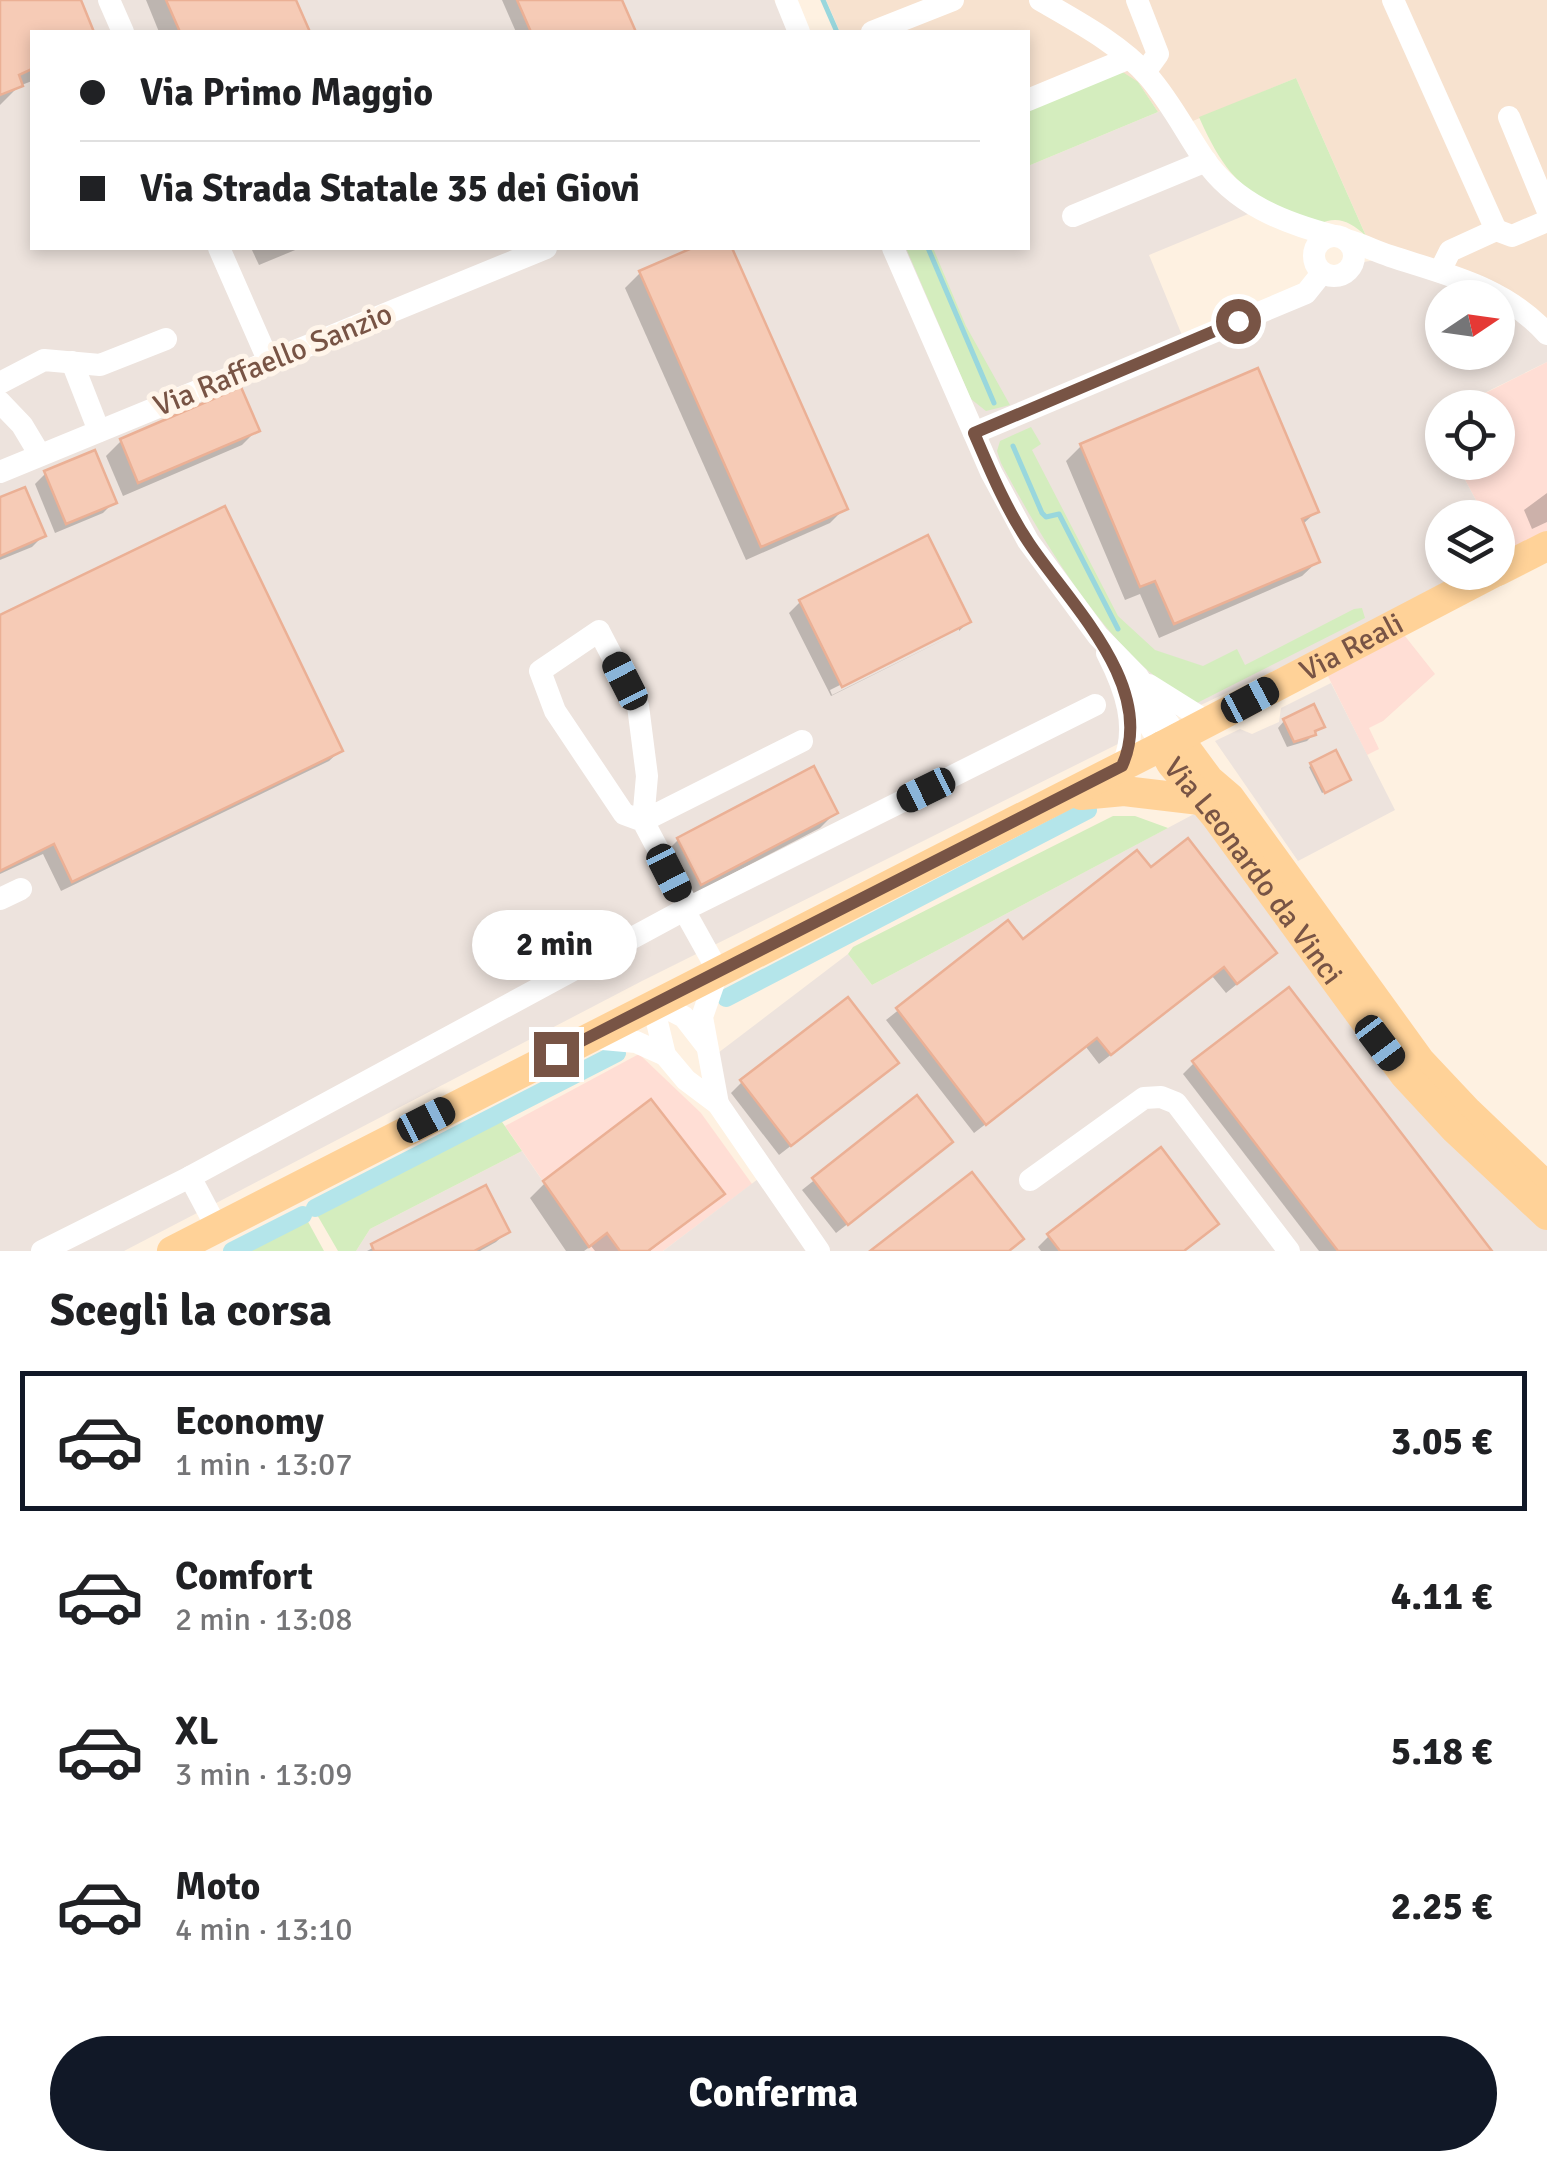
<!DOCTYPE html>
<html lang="it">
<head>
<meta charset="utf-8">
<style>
  body { margin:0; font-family:Signika,sans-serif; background:#f2f2f2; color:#202124; height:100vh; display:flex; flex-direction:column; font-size:38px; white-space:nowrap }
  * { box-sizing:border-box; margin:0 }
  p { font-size:32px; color:#757577 }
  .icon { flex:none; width:55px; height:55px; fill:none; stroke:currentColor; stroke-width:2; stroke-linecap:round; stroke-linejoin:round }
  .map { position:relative; height:1251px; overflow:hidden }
  .panel { display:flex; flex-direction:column; background:#fff; flex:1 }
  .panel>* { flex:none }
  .top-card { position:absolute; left:30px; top:30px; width:1000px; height:220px; border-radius:0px; box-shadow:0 5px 15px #0003; display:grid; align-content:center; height:220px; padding:0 50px; background:#fff }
  .needle { width:65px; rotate:77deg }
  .buttons { position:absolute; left:1425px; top:280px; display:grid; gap:20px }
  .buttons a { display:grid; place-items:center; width:90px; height:90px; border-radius:50%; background:#fff; box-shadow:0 5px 15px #0003; font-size:50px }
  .end { position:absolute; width:45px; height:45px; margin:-22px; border:12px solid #785445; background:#fff; box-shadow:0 0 0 5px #fff }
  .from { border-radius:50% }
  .bubble { position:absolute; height:70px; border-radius:35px; background:#fff; box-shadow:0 5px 15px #0003; font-size:32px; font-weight:700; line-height:70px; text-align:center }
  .car { position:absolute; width:30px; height:60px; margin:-30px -15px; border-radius:12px; box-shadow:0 0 8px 2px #0007; background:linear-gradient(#222 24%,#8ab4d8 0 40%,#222 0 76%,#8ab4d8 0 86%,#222 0) }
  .top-card b { display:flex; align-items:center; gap:35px; height:95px; font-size:38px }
  .top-card b+b { border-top:2px solid #e0e0e0 }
  .top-card i { width:25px; height:25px; background:#202124 }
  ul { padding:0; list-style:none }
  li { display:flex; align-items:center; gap:30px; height:140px; margin:0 20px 15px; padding:0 30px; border:5px solid transparent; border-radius:0px }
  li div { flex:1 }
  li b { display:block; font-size:38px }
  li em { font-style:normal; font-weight:700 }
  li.active { border-color:#111827 }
  li>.icon { width:90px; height:90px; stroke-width:1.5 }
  h2 { padding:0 50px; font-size:45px; line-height:120px }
  .button { display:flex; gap:20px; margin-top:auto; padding:20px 50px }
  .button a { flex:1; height:115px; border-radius:60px; background:#111827; color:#fff; font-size:40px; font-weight:700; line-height:115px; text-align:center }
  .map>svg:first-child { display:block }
</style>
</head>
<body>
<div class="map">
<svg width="1547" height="1251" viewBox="0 0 1547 1251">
  <rect width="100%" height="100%" fill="#fef1e1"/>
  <polygon fill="#f7e2cf" points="826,0 1547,0 1547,331 1371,247 1296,78 1188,123 1175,105 1158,112 1138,82 1028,106 1028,32 840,32"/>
  <g fill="#ffded5">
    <polygon points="1547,362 1547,540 1508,560 1498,541 1498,518 1485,517 1456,463 1498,462 1498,408 1456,408"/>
    <polygon points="1397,626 1435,674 1383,721 1369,728 1379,749 1367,755 1323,666"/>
    <polygon points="639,1054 701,1113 752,1184 663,1251 591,1251 505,1126"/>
  </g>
  <g fill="#ede3dd">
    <polygon points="0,0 774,0 791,32 32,32 32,248 1028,248 1028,166 1175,105 1209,160 1265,207 1149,255 1186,345 1322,274 1332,278 1343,276 1364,262 1386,258 1497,298 1442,298 1442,352 1498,352 1498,298 1547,338 1547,362 1456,407 1442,408 1442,414 1433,419 1442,438 1442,462 1456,463 1485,517 1442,518 1442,572 1482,573 1120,743 642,981 124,1251 0,1251"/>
    <polygon points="1331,683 1395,810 1298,861 1215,741 1240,729 1252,734 1279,722 1281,708"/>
    <polygon points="1196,813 1547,1225 1547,1251 828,1251 725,1104 714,1056 848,954 872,985"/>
    <polygon points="522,1151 591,1251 356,1251 370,1229"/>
    <polygon points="758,1179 807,1251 663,1251"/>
  </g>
  <g fill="#d4edbe">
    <polygon points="1118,69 1138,82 1158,112 1028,166 1028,106"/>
    <path d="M1296,78L1366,236C1351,222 1338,215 1319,224C1251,198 1229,185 1199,117Z"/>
    <polygon points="906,248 933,248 966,326 1010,405 986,411 971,399"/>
    <path d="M1031,427L1041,444L1032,450L1118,616L1155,650L1203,666L1237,649L1245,665L1354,609L1362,608L1365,618L1197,703C1116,667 1042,540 1001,463L997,451L1000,441Z"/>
    <polygon points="1113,816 1135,816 1168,828 872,985 848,954 853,947"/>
    <polygon points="500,1119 522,1151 370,1229 356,1251 338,1251 316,1213"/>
    <polygon points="306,1218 324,1251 240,1251"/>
  </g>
  <g fill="#0003">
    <polygon points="0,0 78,0 91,32 32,32 32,81 19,86 0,105"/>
    <polygon points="146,0 294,0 307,32 159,32"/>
    <polygon points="502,0 619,0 633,32 516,32"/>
    <polygon points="251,248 300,248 259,265"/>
    <polygon points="698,248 729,248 845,508 830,523 746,560 625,288 640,273"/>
    <polygon points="257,430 242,445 123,496 106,456 121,441"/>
    <polygon points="1081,446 1316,512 1302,525 1317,562 1302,576 1159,638 1140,594 1125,600 1066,461"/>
    <polygon points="45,474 114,502 103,513 55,533 35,484"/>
    <polygon points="1547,493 1547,522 1532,529 1524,510"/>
    <polygon points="0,500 43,536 32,547 0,560"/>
    <polygon points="800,602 968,622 959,631 959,626 830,690 832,695 959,632 831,696 789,613"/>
    <polygon points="0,618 340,751 329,761 61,891 43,854 0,874"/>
    <polygon points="1284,721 1322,726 1307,741 1287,747 1278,728"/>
    <polygon points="1312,765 1345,782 1322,793 1309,767"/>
    <polygon points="835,813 820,828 686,898 663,855 678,840"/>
    <polygon points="1151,870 1263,963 1226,993 1212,976 1099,1064 1086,1047 974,1133 886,1020 1008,923 1023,942"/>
    <polygon points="1194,1063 1489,1251 1319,1251 1183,1074"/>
    <polygon points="885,1073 779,1155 731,1093 742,1082"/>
    <polygon points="916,1099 939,1153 836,1233 802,1190"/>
    <polygon points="545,1183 722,1193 650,1251 595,1251 591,1246 584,1251 566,1251 530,1198"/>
    <polygon points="485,1188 507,1232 496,1242 480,1251 367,1251"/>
    <polygon points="1049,1236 1183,1251 1041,1251 1038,1247"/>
  </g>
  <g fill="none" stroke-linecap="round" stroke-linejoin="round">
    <g stroke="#99d7dd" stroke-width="5">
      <polyline points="823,0 837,32"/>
      <polyline points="928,248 994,403"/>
      <polyline points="1013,446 1042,513 1046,517 1059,514 1118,629"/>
    </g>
    <g stroke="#b4e5ea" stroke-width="18">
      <polyline points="726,998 1088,810"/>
      <polyline points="315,1208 617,1053"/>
      <polyline points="232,1251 303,1215"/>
    </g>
  </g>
  <g fill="#f6cbb6" stroke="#ebb095" stroke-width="2.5">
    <polygon points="0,0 81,0 94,32 32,32 32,69 19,75 23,86 0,95"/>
    <polygon points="166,0 296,0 310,32 180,32"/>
    <polygon points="517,0 622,0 636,32 531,32"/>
    <polygon points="692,248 732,248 848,509 761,547 639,271"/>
    <polygon points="1258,368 1319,512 1302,519 1320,562 1174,624 1155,581 1140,587 1080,444"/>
    <polygon points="241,387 260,431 138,483 120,439"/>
    <polygon points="95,450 117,503 66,524 44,471"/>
    <polygon points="25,487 46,536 0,556 0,497"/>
    <polygon points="225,506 343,751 72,882 54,844 0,871 0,615"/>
    <polygon points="928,535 971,622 842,687 799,600"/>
    <polygon points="1314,704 1325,727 1315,731 1316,735 1294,742 1283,719"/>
    <polygon points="1336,750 1351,780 1325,793 1310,763"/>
    <polygon points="814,766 838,813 701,885 677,838"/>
    <polygon points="1188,838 1277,953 1237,984 1224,967 1111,1055 1097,1038 986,1125 896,1008 1008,920 1023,939 1137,850 1151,867"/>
    <polygon points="1289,987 1492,1251 1338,1251 1192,1061"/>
    <polygon points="848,997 899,1063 791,1146 740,1080"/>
    <polygon points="917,1095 953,1142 848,1225 812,1178"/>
    <polygon points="651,1099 725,1194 648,1251 620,1251 607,1233 589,1247 543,1181"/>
    <polygon points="1161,1147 1219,1224 1184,1251 1060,1251 1047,1234"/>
    <polygon points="972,1172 1024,1239 1009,1251 870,1251"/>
    <polygon points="486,1185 510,1232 474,1251 374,1251 371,1244"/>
  </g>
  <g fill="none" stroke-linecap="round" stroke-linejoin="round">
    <g stroke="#fff" stroke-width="22">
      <polyline points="109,0 123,32"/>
      <polyline points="786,0 799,32"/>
      <path d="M1040,0C1076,21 1120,44 1148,76C1170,101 1185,131 1204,159C1235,204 1284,223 1334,236"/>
      <polyline points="1137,0 1158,54 1145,72"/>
      <polyline points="1393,0 1496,230"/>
      <polyline points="872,32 953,0"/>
      <polyline points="1028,100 1127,59"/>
      <polyline points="1509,117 1547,209"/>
      <polyline points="1073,216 1206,161"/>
      <circle cx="1334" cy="256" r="20"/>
      <path d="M1346,240C1361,244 1375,251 1390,256C1448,275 1505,287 1547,334"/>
      <polyline points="219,248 269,362"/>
      <polyline points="893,248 991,472 1028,541 1098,636 1138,677 1178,738"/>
      <polyline points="1440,271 1450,251 1496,230 1512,236 1547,221"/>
      <polyline points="72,362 99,431"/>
      <polyline points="0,383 44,360 100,365 166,339"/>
      <polyline points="0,402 22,425 40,455"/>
      <polyline points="974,433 1306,293 1322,273"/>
      <polyline points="0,472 546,248"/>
      <path d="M1107,653C1125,688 1140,728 1122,766"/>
      <polyline points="1149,685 1208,722"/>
      <polyline points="1131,696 1162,746"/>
      <polyline points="0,899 21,889"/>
      <polyline points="689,908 643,821 624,814 555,711 540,671 599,631 638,706 647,776 643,821 802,741"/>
      <polyline points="684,910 718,971 702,1017 718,1104"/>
      <polyline points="592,1038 636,1042 665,1055"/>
      <polyline points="705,1044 684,1017 657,1003 657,1022 665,1055 686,1080 718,1104 819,1251"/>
      <polyline points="190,1177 217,1228"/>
      <polyline points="1030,1180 1144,1098 1161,1097 1176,1103 1289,1251"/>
      <polyline points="42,1251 190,1177 684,910 1095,705"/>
    </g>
    <g stroke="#ffd298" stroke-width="30">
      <polyline points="1498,571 1547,546"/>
      <polyline points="1178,738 1209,780 1230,798 1420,1061 1468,1112 1547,1187"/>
      <path id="s1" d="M1162,746L1171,763L1214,814L1404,1074L1455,1129L1547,1215"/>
      <polyline points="1081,795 1124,791 1200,800"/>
      <path id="s2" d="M172,1251L1162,746L1495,572"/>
    </g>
  </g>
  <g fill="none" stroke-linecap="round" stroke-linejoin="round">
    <path stroke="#785445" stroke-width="12" d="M556,1054L1122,766C1158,687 1069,603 1029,543C1006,509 990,470 974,433L1238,321"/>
  </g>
  <g text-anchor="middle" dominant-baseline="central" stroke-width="10" stroke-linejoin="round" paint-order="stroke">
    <g font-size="30" fill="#785445" stroke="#fff5ea">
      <text transform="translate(273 360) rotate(-22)">Via Raffaello Sanzio</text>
      <text stroke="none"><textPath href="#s2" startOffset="1325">Via Reali</textPath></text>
      <text stroke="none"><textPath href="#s1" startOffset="155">Via Leonardo da Vinci</textPath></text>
    </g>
  </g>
</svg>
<div class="buttons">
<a><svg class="needle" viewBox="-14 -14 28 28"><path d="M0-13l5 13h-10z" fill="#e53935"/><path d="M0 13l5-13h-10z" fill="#757577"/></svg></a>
<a><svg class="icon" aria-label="locate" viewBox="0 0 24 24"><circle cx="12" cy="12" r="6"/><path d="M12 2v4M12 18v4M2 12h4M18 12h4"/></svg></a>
<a><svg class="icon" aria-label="layers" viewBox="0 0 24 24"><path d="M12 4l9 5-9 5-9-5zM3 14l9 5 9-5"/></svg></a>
</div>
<i class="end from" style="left:1238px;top:321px"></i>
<i class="end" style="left:556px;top:1054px"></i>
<div class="bubble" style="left:472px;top:910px;width:165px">2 min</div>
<i class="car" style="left:625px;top:681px;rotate:333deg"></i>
<i class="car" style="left:1250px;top:700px;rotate:62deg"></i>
<i class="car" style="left:926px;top:790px;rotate:244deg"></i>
<i class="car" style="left:669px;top:873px;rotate:153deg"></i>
<i class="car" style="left:1380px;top:1043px;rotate:143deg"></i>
<i class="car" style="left:426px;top:1120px;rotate:63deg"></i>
<div class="top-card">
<b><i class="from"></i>Via Primo Maggio</b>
<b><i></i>Via Strada Statale 35 dei Giovi</b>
</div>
</div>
<section class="panel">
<h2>Scegli la corsa</h2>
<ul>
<li class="active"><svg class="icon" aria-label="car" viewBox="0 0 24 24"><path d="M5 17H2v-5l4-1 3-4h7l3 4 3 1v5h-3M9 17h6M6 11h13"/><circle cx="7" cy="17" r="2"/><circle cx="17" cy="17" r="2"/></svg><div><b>Economy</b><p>1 min · 13:07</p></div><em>3.05 €</em></li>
<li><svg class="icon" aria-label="car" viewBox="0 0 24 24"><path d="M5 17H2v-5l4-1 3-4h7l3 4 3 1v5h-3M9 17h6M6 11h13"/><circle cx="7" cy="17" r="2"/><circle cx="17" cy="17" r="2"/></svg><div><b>Comfort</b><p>2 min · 13:08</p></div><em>4.11 €</em></li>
<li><svg class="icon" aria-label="car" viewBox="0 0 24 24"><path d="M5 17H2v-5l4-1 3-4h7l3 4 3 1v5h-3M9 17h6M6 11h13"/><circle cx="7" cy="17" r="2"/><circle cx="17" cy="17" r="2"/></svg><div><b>XL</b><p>3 min · 13:09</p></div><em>5.18 €</em></li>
<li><svg class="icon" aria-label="car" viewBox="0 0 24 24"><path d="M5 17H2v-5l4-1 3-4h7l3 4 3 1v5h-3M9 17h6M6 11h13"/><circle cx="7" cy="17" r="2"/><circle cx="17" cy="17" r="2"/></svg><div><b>Moto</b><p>4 min · 13:10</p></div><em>2.25 €</em></li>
</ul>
<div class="button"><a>Conferma</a></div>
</section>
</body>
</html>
